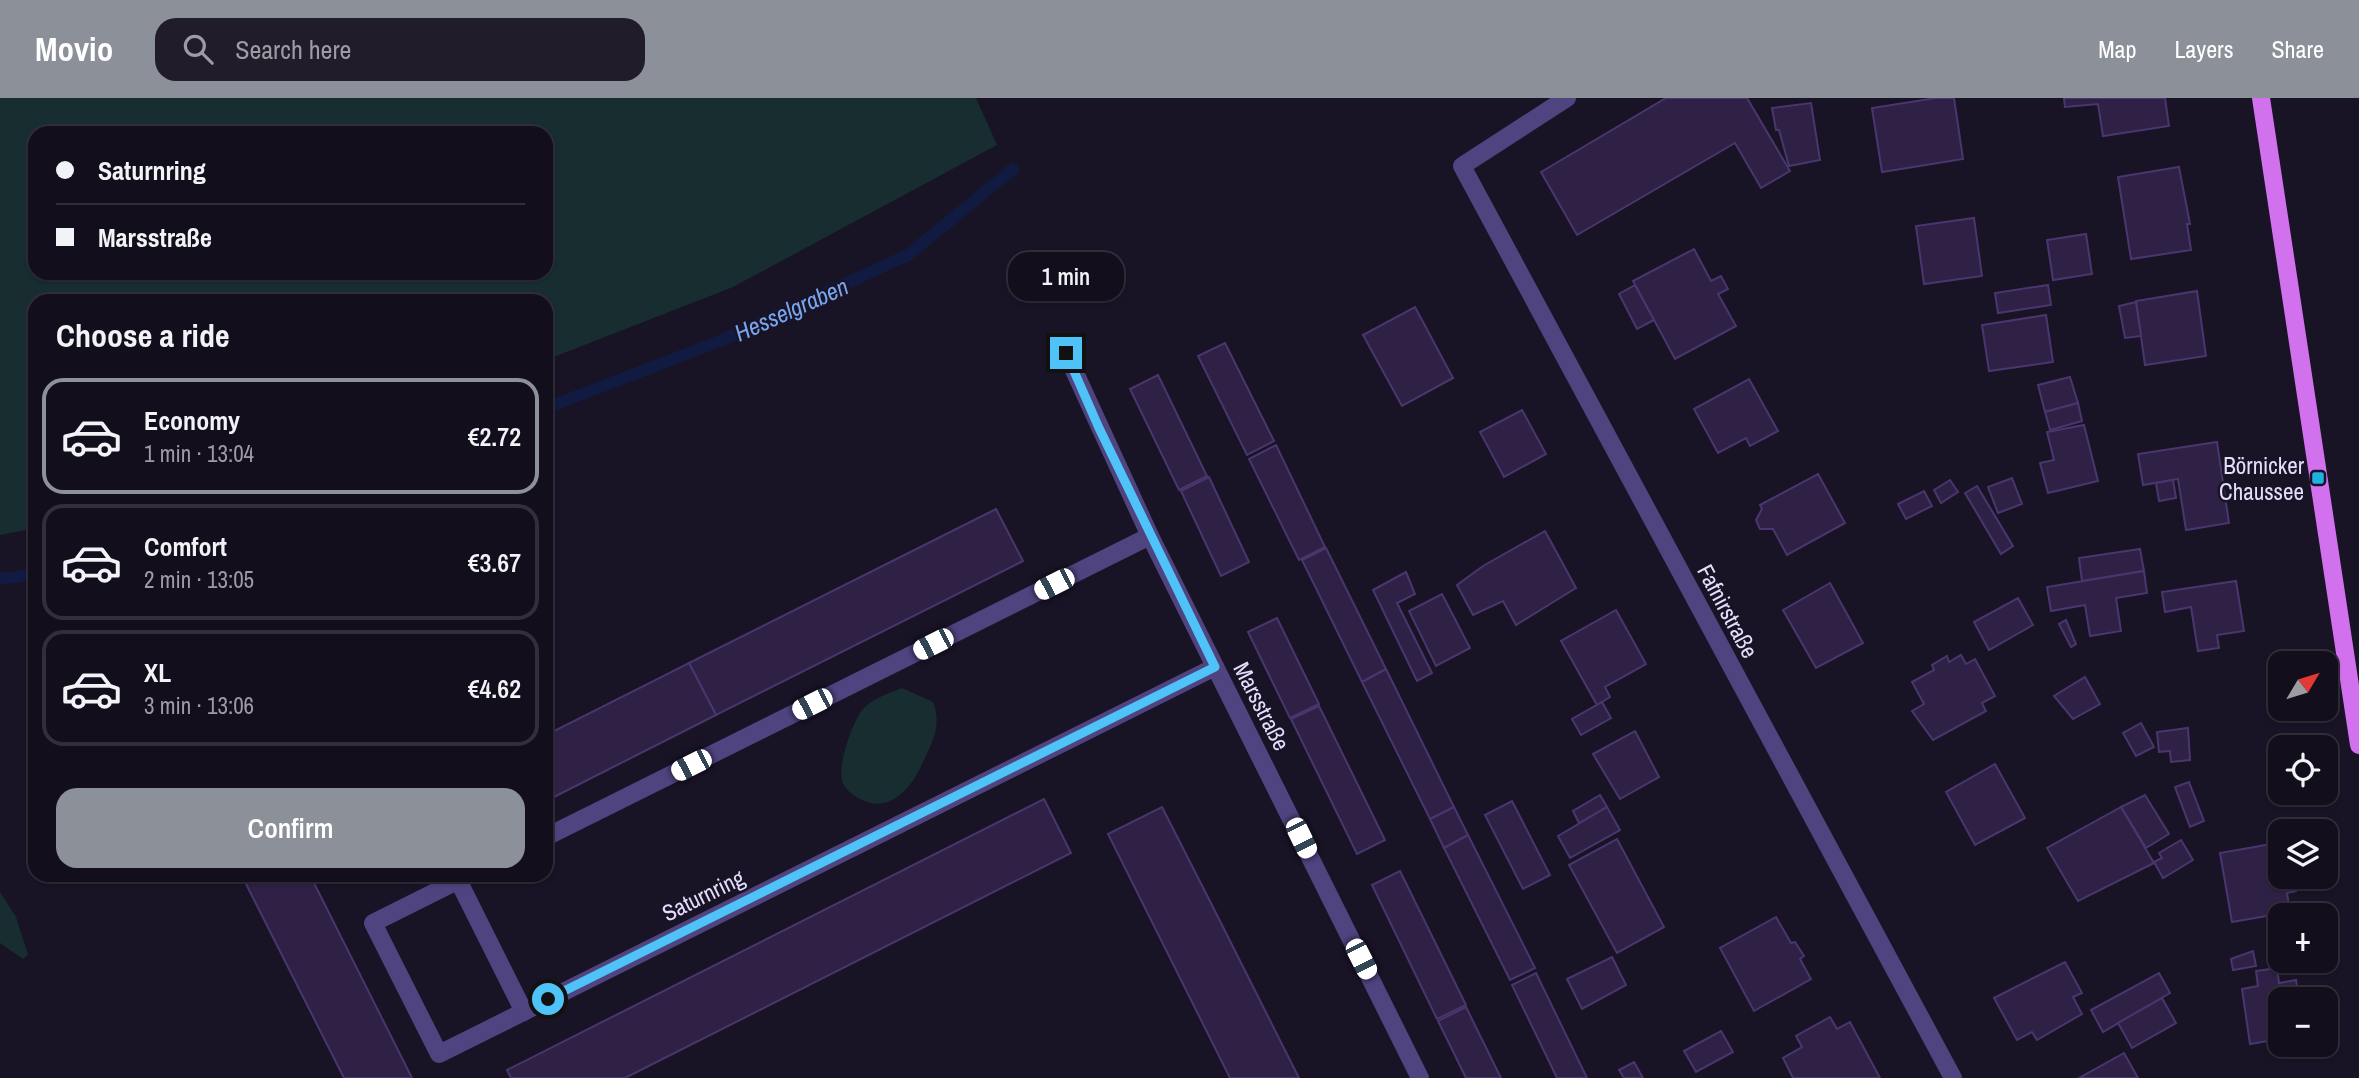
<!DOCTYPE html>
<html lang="en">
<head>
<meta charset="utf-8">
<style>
  body { margin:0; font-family:"Archivo Narrow",sans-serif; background:#201c29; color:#f1f3f6; height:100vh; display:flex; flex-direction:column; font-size:26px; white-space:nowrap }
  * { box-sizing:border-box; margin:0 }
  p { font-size:23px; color:#9d9ca3 }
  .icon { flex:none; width:38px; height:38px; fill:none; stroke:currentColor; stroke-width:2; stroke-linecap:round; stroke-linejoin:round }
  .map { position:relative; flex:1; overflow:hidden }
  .side { position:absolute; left:28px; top:196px; width:525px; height:588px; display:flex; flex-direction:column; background:#130e1c; border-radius:21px; box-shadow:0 2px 5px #0004,0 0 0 2px #322e3b }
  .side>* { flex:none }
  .guide { position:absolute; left:28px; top:28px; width:525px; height:154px; border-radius:21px; box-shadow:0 2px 5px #0004,0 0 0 2px #322e3b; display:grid; align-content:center; height:154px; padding:0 28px; background:#130e1c }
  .needle { width:46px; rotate:52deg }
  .buttons { position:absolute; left:2268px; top:553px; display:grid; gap:14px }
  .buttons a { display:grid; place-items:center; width:70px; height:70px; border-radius:14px; background:#130e1c; box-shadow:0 2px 5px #0004,0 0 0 2px #322e3b; font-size:35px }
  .end { position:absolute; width:32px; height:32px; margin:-16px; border:9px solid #4fc3f7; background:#111; box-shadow:0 0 0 4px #111 }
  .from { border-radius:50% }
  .bubble { position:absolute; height:49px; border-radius:21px; background:#130e1c; box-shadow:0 2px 5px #0004,0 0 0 2px #322e3b; font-size:23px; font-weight:600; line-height:49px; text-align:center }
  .car { position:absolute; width:21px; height:42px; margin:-21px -10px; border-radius:9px; box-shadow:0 0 5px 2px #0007; background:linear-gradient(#fff 24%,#345 0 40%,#fff 0 76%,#345 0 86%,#fff 0) }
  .guide b { display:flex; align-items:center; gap:24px; height:66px; font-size:26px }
  .guide b+b { border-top:2px solid #322e3b }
  .guide i { width:18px; height:18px; background:#f1f3f6 }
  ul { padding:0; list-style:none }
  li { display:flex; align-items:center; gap:21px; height:116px; margin:0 14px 10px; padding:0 14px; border:4px solid #322e3b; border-radius:21px }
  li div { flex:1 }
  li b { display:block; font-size:26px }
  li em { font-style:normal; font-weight:600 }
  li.active { border-color:#8c9099 }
  li>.icon { width:63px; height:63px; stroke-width:1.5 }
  h2 { padding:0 28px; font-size:32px; line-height:84px }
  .cta { display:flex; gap:14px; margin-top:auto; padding:14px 28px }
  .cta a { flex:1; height:80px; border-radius:21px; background:#8c9099; color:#fff; font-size:28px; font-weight:600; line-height:80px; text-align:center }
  header { display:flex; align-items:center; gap:42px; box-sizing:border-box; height:98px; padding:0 35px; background:#8c9099; color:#fff }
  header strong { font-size:33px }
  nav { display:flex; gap:38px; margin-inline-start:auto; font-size:24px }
  .search { width:490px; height:63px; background:#201c29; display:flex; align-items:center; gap:18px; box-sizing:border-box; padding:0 24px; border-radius:21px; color:#9d9ca3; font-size:26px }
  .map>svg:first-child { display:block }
</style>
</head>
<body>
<header>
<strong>Movio</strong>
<div class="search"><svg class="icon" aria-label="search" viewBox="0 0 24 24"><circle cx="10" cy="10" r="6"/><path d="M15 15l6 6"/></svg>Search here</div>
<nav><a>Map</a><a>Layers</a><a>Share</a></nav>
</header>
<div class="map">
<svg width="2359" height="980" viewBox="0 0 2359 980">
  <rect width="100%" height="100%" fill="#191326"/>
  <g fill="#172d30" fill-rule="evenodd">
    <path d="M0,0H976L997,47L733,189L546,262V203H35V430L0,437ZM35,35H546V175H35Z"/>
    <path d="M902,590L933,604C942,627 933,643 923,664C912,690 889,718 858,700C853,697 845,691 843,685C836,670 853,621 864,610C874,600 889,595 902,590Z"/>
    <polygon points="0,794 16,819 28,857 23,861 0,845"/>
  </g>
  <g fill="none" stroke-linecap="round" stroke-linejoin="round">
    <g stroke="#111b41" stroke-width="12">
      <polyline points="546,310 720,243 908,157 1013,71"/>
      <polyline points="0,481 35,476"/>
    </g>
  </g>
  <g fill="#2e2145" stroke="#4a366e" stroke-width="2">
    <polygon points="1666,0 1747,0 1790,73 1761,90 1735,45 1577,137 1541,74"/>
    <polygon points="1936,0 1954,0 1963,61 1882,74 1872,10"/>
    <polygon points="2064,0 2165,0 2169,28 2103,38 2098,6 2065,9"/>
    <polygon points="1811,5 1820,62 1789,68 1779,32 1776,32 1772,10"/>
    <polygon points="2179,69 2190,126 2187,126 2191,152 2131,161 2118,79"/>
    <polygon points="1974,120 1982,178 1924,186 1916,128"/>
    <polygon points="2086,136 2092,176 2053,182 2047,142"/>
    <polygon points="1694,151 1711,183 1721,178 1728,191 1718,196 1736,228 1675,261 1633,183"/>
    <polygon points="1635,187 1654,222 1637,231 1619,196"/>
    <polygon points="2048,187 2051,207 1998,215 1995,195"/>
    <polygon points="2197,193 2206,258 2145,267 2136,203"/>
    <polygon points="2136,204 2141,238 2125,240 2119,208"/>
    <polygon points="1415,209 1453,280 1402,308 1363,237"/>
    <polygon points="2046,217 2053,264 1989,273 1982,227"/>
    <polygon points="1225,245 1274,343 1247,357 1198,258"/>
    <polygon points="1158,277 1207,378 1179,392 1130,291"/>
    <polygon points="2070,279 2078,305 2045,314 2038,287"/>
    <polygon points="1749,281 1778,333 1750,348 1746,340 1718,355 1694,311"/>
    <polygon points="2078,305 2082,323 2050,332 2045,314"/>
    <polygon points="1522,312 1546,356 1504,379 1480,334"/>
    <polygon points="2084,327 2098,383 2048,395 2040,365 2054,362 2047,334"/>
    <polygon points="2217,344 2229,425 2186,432 2178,381 2143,387 2138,356"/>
    <polygon points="1276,347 1325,449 1299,462 1249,361"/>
    <polygon points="1818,376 1845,425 1787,457 1773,431 1760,431 1756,422 1762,411 1760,407"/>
    <polygon points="1209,379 1249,464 1221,478 1181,393"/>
    <polygon points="2012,380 2022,406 1998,415 1988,389"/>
    <polygon points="1950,382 1958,394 1941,405 1934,392"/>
    <polygon points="2173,382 2176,400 2159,403 2156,385"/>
    <polygon points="1977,388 2013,448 2001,456 1965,395"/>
    <polygon points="1924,393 1932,408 1906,421 1898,406"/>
    <polygon points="996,411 1023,463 716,617 689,565"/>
    <polygon points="1545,433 1576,490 1516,527 1503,503 1473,517 1457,487 1483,468"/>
    <polygon points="1326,450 1386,571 1362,584 1302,462"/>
    <polygon points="2140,451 2144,473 2082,483 2079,460"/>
    <polygon points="2144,473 2147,495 2116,500 2121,533 2090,538 2085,507 2051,513 2047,489"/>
    <polygon points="1406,474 1415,496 1397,505 1432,575 1417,583 1373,492"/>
    <polygon points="2236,483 2244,533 2217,537 2219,550 2198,553 2191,509 2165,514 2162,494"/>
    <polygon points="1830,485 1863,545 1816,570 1783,512"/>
    <polygon points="1442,496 1470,550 1436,568 1409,513"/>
    <polygon points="2018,500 2033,527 1989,552 1974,524"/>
    <polygon points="1616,512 1646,566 1605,589 1610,599 1597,607 1561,543"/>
    <polygon points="1277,520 1319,606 1290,620 1248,534"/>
    <polygon points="2066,522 2076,546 2071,549 2059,526"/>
    <polygon points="1961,557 1966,566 1975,561 1995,598 1982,605 1986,613 1933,642 1912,613 1924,606 1912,584 1934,572 1932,567 1947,558 1949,564"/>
    <polygon points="689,565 716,617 546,703 546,637"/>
    <polygon points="1386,571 1454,709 1430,721 1362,584"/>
    <polygon points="2085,579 2100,606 2073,621 2054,598"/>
    <polygon points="1602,604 1611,620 1581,637 1572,621"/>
    <polygon points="1319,608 1385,742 1357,756 1291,621"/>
    <polygon points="2141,625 2154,649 2136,658 2123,635"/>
    <polygon points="2188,630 2190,662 2171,664 2170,653 2159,654 2157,634"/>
    <polygon points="1635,633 1659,679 1620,701 1593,656"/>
    <polygon points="1995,666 2025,720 1975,747 1946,694"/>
    <polygon points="2189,684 2204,723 2190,729 2175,689"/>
    <polygon points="1600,697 1607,709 1579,725 1573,713"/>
    <polygon points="2145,697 2169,736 2146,750 2121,709"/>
    <polygon points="1044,701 1071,755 625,980 511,980 507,972"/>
    <polygon points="1512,703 1550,777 1523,791 1485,717"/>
    <polygon points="1162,709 1218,819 1299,980 1230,980 1108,736"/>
    <polygon points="1454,709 1468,737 1444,750 1430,721"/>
    <polygon points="1607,709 1620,732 1570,760 1558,738"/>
    <polygon points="2121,709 2154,765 2078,803 2047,750"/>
    <polygon points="1468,737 1535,870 1510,882 1444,750"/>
    <polygon points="1617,741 1664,829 1617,855 1569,767"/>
    <polygon points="2181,742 2193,762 2163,780 2154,764 2162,760 2159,755"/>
    <polygon points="2277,745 2280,779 2293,779 2296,793 2287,795 2290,814 2232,824 2220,755"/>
    <polygon points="1400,773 1466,907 1437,921 1372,787"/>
    <polygon points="265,777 310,777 412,980 344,980 246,786"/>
    <polygon points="1776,819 1791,845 1795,844 1804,858 1800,861 1811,881 1754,913 1720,850"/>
    <polygon points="2253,853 2256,868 2233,872 2231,861"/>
    <polygon points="1612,859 1626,887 1582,911 1567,881"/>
    <polygon points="2065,864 2082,895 2073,899 2082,916 2037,942 2032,934 2017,942 1994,900"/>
    <polygon points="2277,870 2279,885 2296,882 2299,901 2280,901 2280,941 2250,946 2242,891 2258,888 2256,873"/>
    <polygon points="1536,875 1587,980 1557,980 1512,887"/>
    <polygon points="2159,875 2170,895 2103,934 2091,912"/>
    <polygon points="2162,900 2176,925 2132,950 2118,925"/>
    <polygon points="1466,909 1501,980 1466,980 1438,923"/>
    <polygon points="1830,919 1837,931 1850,924 1880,980 1793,980 1783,960 1802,949 1796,938"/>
    <polygon points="1721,933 1733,954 1696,974 1684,953"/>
    <polygon points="2124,955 2138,980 2079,980"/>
    <polygon points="1634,964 1643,980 1624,980 1619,972"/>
  </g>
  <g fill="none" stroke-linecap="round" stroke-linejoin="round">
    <g stroke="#4f447f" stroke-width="18">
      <polyline points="1567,0 1462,68 1953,980"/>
      <polyline points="1066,255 1150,438 1420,980"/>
      <polyline points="546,739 1150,438"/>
      <polyline points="469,777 373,825 439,956 1215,569"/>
      <polyline points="458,782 524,914"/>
    </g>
    <polyline stroke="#d271ed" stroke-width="18" points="2261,0 2359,647"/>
  </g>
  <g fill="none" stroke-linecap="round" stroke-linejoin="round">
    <polyline stroke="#4fc3f7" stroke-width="9" points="548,901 1215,569 1099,330 1066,255"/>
  </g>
  <rect fill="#20b1e3" stroke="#191326" stroke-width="2.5" x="2311" y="373" width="14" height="14" rx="3.5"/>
  <g text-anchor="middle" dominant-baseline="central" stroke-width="5" stroke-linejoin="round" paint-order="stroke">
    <g font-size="23" fill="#e5ddfb" stroke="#191326" text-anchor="end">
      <text x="2304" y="367">Börnicker<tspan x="2304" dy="26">Chaussee</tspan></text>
    </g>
    <g font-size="23" fill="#e5ddfb" stroke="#191326">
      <text transform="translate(1728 513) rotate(62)">Fafnirstraße</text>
      <text transform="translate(1262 608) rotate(63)">Marsstraße</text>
      <text transform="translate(703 797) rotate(-26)">Saturnring</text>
    </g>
    <g font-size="24" font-style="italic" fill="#77a5ee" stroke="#191326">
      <text transform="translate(791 211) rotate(-24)">Hesselgraben</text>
    </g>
  </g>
</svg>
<div class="buttons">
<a><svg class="needle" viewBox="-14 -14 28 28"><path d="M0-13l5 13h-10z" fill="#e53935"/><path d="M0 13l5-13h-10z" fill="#9d9ca3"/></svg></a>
<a><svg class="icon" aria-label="locate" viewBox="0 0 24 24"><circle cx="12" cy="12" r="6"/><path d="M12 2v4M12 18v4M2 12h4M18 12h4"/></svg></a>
<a><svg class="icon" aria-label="layers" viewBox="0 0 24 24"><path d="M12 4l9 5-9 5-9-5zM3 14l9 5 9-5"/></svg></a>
<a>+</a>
<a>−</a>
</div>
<i class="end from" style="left:548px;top:901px"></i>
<i class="end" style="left:1066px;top:255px"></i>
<div class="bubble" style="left:1008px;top:154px;width:116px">1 min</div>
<i class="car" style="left:1054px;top:486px;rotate:243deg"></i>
<i class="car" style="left:933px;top:546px;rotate:243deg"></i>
<i class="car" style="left:812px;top:606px;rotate:243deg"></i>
<i class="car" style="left:691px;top:667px;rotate:243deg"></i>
<i class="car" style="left:1301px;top:740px;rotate:154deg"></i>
<i class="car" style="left:1361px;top:861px;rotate:153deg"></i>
<div class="guide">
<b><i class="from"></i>Saturnring</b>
<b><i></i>Marsstraße</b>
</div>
<section class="side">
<h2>Choose a ride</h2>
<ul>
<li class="active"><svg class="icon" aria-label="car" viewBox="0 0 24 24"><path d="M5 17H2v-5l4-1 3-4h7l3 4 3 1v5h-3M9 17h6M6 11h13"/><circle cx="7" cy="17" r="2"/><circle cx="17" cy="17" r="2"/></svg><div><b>Economy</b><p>1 min · 13:04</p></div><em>€2.72</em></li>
<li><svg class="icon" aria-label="car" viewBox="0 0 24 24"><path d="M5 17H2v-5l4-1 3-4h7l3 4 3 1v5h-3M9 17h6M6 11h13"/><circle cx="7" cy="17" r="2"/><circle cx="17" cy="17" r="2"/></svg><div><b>Comfort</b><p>2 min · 13:05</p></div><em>€3.67</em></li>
<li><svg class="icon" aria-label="car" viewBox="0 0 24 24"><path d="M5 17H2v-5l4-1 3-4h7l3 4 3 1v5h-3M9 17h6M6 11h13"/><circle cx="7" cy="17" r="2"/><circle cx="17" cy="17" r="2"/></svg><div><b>XL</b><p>3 min · 13:06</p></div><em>€4.62</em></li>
</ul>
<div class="cta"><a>Confirm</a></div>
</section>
</div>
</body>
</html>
